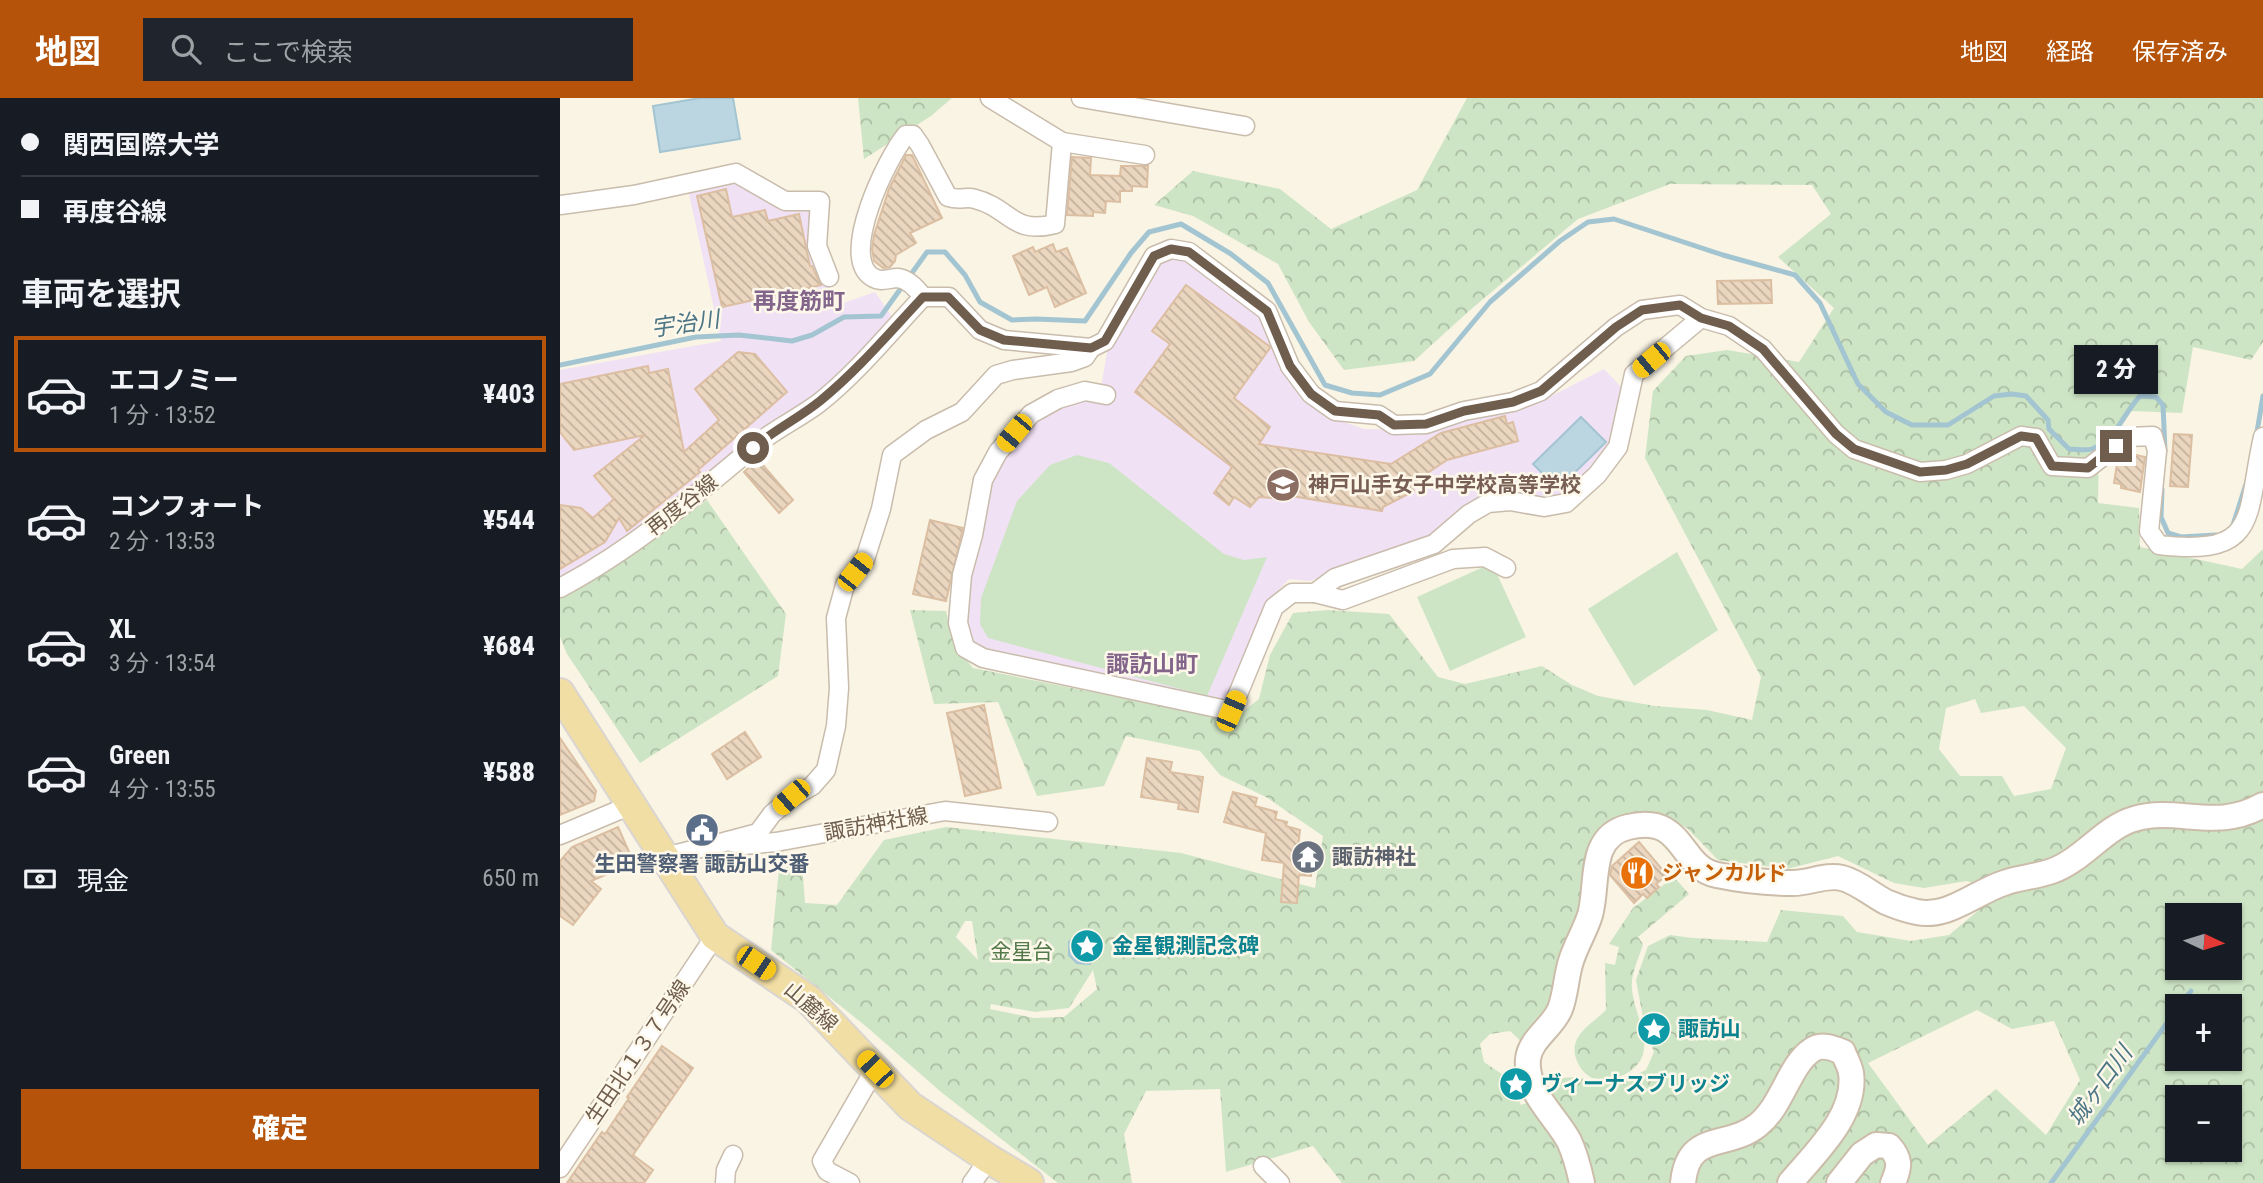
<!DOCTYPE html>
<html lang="ja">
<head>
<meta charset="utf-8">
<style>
  body { margin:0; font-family:"Roboto Condensed","Noto Sans JP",sans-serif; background:#20242c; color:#f1f3f6; height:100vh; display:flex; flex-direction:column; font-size:26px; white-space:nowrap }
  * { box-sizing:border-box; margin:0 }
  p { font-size:23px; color:#9ea1a6 }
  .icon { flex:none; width:38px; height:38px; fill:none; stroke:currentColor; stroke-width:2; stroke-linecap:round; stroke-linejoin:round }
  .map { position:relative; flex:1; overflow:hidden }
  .details { display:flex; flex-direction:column; background:#171b24; width:560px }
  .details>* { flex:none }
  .banner { display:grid; align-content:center; height:154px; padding:0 21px; background:#171b24 }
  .needle { width:46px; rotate:94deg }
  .fabs { position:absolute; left:1605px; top:805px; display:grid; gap:14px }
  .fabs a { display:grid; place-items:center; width:77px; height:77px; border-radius:0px; background:#171b24; box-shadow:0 2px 5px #0004; font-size:35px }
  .end { position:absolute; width:32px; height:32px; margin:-16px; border:9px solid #6f5d4d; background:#fff; box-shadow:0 0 0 4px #fff }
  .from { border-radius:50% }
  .bubble { position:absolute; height:49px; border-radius:0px; background:#171b24; box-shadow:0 2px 5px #0004; font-size:23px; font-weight:800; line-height:49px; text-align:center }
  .car { position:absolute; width:21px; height:42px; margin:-21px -10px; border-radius:9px; box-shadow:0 0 5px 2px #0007; background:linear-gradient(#f5c518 24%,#345 0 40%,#f5c518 0 76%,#345 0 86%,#f5c518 0) }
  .banner b { display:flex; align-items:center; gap:24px; height:66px; font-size:26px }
  .banner b+b { border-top:2px solid #363941 }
  .banner i { width:18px; height:18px; background:#f1f3f6 }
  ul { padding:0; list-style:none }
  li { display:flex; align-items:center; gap:21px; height:116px; margin:0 14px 10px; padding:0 7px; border:4px solid transparent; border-radius:0px }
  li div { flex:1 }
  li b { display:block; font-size:26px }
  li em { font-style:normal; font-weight:800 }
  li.selected { border-color:#b45309 }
  li>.icon { width:63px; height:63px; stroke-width:1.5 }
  h2 { padding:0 21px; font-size:32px; line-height:84px }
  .pay { display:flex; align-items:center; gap:18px; height:77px; padding:0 21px; font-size:26px }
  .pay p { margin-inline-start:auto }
  .action { display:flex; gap:14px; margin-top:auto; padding:14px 21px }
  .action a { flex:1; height:80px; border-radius:0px; background:#b45309; color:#fff; font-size:28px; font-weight:800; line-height:80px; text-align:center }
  header { display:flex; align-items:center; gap:42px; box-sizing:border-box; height:98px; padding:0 35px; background:#b45309; color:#fff }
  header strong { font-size:33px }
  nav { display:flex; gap:38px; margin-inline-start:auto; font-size:24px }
  .search { width:490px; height:63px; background:#20242c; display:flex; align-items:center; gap:18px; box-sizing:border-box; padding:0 24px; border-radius:0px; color:#9ea1a6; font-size:26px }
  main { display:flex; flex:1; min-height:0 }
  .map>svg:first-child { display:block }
</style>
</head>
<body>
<header>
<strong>地図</strong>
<div class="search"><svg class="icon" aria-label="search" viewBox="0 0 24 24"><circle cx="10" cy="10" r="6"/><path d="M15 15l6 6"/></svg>ここで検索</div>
<nav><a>地図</a><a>経路</a><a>保存済み</a></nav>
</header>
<main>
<section class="details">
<div class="banner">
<b><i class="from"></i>関西国際大学</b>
<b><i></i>再度谷線</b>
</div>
<h2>車両を選択</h2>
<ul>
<li class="selected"><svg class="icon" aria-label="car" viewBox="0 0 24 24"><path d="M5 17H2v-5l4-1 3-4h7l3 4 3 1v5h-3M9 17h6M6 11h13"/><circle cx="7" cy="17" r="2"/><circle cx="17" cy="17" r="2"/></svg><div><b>エコノミー</b><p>1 分 · 13:52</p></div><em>¥403</em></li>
<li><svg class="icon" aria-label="car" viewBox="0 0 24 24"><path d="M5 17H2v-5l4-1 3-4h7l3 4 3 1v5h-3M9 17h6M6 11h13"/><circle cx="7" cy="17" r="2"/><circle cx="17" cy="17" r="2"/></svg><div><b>コンフォート</b><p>2 分 · 13:53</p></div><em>¥544</em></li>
<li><svg class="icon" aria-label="car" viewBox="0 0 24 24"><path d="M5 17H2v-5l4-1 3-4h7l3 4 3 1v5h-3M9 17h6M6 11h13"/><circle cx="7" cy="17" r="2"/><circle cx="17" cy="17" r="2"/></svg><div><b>XL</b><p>3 分 · 13:54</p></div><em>¥684</em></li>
<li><svg class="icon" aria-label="car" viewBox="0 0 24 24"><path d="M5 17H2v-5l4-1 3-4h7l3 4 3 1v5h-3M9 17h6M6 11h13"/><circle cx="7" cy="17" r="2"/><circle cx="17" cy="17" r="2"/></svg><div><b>Green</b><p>4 分 · 13:55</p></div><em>¥588</em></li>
</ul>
<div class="pay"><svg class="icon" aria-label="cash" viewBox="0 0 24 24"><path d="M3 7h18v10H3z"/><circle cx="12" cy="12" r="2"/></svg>現金<p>650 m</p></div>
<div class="action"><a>確定</a></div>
</section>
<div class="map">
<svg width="1703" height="1085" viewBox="0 0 1703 1085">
  <defs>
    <pattern id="forest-crowns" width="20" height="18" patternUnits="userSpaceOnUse" patternTransform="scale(1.75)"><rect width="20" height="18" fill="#cee5c5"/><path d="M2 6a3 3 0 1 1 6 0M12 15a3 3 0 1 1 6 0" fill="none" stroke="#abbda2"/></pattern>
    <pattern id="building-back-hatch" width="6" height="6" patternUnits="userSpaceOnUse" patternTransform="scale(1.75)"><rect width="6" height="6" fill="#ebd6bf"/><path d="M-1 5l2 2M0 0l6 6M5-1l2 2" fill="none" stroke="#c3b19d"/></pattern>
  </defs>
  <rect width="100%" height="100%" fill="#f9f4e4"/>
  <g fill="#f1e1f5">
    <polygon points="175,83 256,111 254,148 278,207 315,194 333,220 265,291 216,322 79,435 0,483 0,272 161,243 128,91"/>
    <polygon points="620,160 692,209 772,320 804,331 866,332 903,320 955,312 980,304 1044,271 1063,291 1050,346 1030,374 1001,401 982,400 950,395 919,400 871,440 750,483 729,481 711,500 673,597 664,605 422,553 410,543 404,523 408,478 431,380 473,324 500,308 523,299 539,302 547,254 603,162"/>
  </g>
  <g fill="#cee5c5">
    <polygon points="517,357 549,365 664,456 684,462 707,459 647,598 428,540 420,526 421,500 457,403 490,367"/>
    <polygon points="1117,454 1158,532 1074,588 1028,511"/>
    <polygon points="932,465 966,539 890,573 857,499"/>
  </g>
  <g fill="url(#forest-crowns)" fill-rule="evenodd">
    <polygon points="298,0 392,0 371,18 304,61"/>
    <path d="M907,0H1703V244L1691,262L1633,249L1622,315L1570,313L1539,349L1538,405L1579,410L1580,449L1682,471L1703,451V1085H782L753,1048L666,1074L660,991L586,993L564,1036L572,1085H498L381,994L308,930L211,852L219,771L242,765L245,805L277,807L324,742L386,729L621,755L755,790L763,738L706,699L660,677L640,653L566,638L544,688L477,698L438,604L374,606L350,512L386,513L395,548L413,570L672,622L699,601L710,557L733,515L768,512L829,516L878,579L905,586L982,568L1012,587L1038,598L1095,608L1147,612L1192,622L1201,579L1085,360L1093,293L1126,258L1167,252L1239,264L1274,210L1218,159L1271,116L1252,87L1110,86L1018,121L909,213L854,263L784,272L749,224L718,166L633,118L594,107L633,73L720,91L771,131L857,92ZM1415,601L1421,615L1464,608L1506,650L1491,691L1454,698L1442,678H1400L1379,651L1386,610ZM1101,718L1127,730L1158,762L1227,771L1278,758L1334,785L1364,790L1407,783L1438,796L1389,837L1351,843L1297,834L1283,818L1221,812L1207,844L1133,840L1110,837L1088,848L1076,882L1085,930L1094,954L1086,972L1055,987L1014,979L1003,980L985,999L961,1007L949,981L924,964L920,946L930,936L950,933L967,949L991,909L999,859L1016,816L1037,735ZM1617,817H1670V870H1617ZM405,823H412L418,862L396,839ZM533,872L537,891L504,919L474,920L430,911L431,906L475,914L509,910ZM1617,908H1670V961H1617ZM1417,912L1452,931L1494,923L1520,982L1486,1037L1436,991L1368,1047L1308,965ZM1617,999H1670V1052H1617Z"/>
    <polygon points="147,402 226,516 218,578 80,665 7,556 0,539 0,499 49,473"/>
    <path d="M1114,779L1129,796L1078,839L1083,846C1080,857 1073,871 1072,883C1069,913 1103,952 1069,974C1058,981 1044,983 1032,980C1022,974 1018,968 1015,957C1011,936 1033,925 1046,912L1045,865L1055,867L1059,849L1049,846L1073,810Z"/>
  </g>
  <g fill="#bbd6e0" stroke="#a3c4d1" stroke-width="2">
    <polygon points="140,0 173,0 180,41 100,54 93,8"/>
    <polygon points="1021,319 1046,344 998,391 973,366"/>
    <polygon points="517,838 521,853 533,860 530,866 517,865 509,857 509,844"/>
  </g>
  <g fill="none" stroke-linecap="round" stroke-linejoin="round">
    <g stroke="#a3c4d1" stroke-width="5">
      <path d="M0,267L136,239L179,237L232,243L252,237L284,219L321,218L367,154H385L405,177L420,204L452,222L476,221L525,223L571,155L589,134L621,126L671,156L708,185L765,287L792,295L820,297L870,276L930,204L1000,143L1028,124L1054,121L1163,157L1235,177L1260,205L1298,286L1326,314L1352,327H1388L1434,298L1452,296L1466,298L1488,322L1489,331L1509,351C1516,351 1526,353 1532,351C1556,342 1563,316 1580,298L1596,299L1603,307L1605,353"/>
      <polyline points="1696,340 1703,298"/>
      <polyline points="1602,391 1601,419 1608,435 1621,439 1656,437"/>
      <polyline points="1673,427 1687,383"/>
      <polyline points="1619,908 1631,893"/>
      <polyline points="1491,1085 1617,911"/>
    </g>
  </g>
  <g fill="url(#building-back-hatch)" stroke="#dcbfa2" stroke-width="2">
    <polygon points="346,57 352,57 382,120 350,135 356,145 336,157 335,163 330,169 323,170 314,163 312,151 314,137 329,91"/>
    <polygon points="512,59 531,60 530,77 560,78 561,68 588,68 587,89 572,88 572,93 560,93 560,104 546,103 545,115 533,114 533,118 507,117"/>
    <polygon points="166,91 172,119 205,112 208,123 239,116 250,168 252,168 261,187 162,209 137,98"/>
    <polygon points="493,146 496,154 507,150 526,195 495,209 487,189 469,197 453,158 473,149 475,154"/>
    <polygon points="1211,182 1212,205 1158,206 1157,183"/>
    <polygon points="626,187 709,248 710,250 674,300 710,329 699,346 831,366 881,335 945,318 947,326 953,324 958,343 887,362 851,386 854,393 823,409 822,413 725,397 724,401 699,399 690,409 674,399 669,407 654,395 672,369 575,294 610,246 592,233"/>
    <polygon points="178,254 195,256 227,294 138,372 140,374 67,433 59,420 45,444 0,471 0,407 21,410 33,420 54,401 34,378 85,337 14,352 0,334 0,286 88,268 89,275 108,271 124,354 159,322 135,291"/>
    <polygon points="1614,336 1632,337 1628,389 1610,388"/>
    <polygon points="1567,355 1585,359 1580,394 1561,390 1561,386 1554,385 1557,366 1560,367 1561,360 1566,362"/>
    <polygon points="196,363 202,366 233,402 219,415 184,374"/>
    <polygon points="370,422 403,430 386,503 353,496"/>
    <polygon points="424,607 441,690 405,698 387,615"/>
    <polygon points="185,634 201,659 167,681 152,656"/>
    <polygon points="0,640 36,693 34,703 0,717"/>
    <polygon points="587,660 612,664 610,674 643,679 638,714 618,711 619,705 581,699"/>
    <polygon points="673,694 697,700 695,708 717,714 715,721 727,724 726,728 740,732 738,749 752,750 752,757 755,757 754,771 751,771 751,778 739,777 737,805 721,804 724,765 702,762 706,735 664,724"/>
    <polygon points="58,729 74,765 31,783 41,791 13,827 0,818 0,763 12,749"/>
    <polygon points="1079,744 1107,777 1096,786 1099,789 1087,800 1083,796 1074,805 1050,777 1052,768"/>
    <polygon points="102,948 133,970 73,1057 93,1072 84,1085 7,1085 42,1034 45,1036 69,1000 67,999"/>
  </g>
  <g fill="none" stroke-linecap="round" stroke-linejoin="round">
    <g stroke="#c9bcac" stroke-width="21">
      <g id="street">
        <polyline points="521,0 685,28"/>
        <polyline points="502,44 585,57"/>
        <polyline points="0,107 74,97 176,75 225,103 260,103 257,148 269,179"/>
        <path d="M363,199C357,191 348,181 338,180C328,180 322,185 312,179C279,158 327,60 346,37H353L360,47L388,99C401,103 406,98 415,101C451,110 451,137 495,126L502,44L430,0"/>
        <polyline points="546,297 525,293 498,301 471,316 438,354 423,382 413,437 402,477 398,525 405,550 423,560 671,613 714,509 732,495 755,495 775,480 874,446 909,416 928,405 950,403 984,409 1006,405 1037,377 1058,349 1074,276 1141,220"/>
        <path d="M0,490C73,451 134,399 197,346C217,330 239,320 259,305C297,275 330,234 363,199H389L420,232L444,242L531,250L545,243L594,158L611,151L629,154L707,213L730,268L751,296L775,313L819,317L834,327L866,326L904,313L953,304L981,293L1056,229L1082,212L1120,207L1141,220L1169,228L1203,251L1276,336L1294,351L1360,374L1386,372L1407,366L1461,338L1476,340L1492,368L1528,370L1568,339L1593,338L1597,353L1589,433L1599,447C1702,459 1685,417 1703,339"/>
        <polyline points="755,495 783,502 893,461 925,459 946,470"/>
        <polyline points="0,737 71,707"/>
        <polyline points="168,743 198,735 212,716 231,700 252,688 266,672 276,628 279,590 276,520 285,487 305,461 321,411 332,357 366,332 402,314 436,277 453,272 511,264 525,259 531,250"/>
        <polyline points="105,759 168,743 184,747 216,744 385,713 488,724"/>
        <polyline points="703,1068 720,1085"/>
        <polyline points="0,1070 155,838"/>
        <polyline points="165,1085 166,1072 173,1057"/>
        <polyline points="290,1085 267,1073 262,1063 315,971"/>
        <polyline points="412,1085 429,1061"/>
      </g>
    </g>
    <g stroke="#ccbdab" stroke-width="28">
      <g id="secondary">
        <path d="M1022,1085C1019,1071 1015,1056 1009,1043C995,1017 965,994 968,961C970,941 993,929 1000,911C1006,896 1006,878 1011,863C1016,847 1025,833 1030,817C1039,786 1027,739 1068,729C1125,715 1118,769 1157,777C1181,782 1209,785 1233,785C1250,785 1266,776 1282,780C1298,784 1312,797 1326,804C1335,808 1347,812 1357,814C1387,821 1416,794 1444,785C1459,779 1476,779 1492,773C1523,762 1545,729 1574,721C1618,708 1656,734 1703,707"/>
        <path d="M1123,1085C1128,1032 1167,1052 1198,1027C1223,1007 1229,967 1252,952C1261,945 1273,950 1283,954C1285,960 1290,968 1291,975C1297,1017 1255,1055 1230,1085"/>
        <path d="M1279,1085L1302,1056L1316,1047L1329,1048C1341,1061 1340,1069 1333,1085"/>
      </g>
    </g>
    <g stroke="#dad5d1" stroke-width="32">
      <polyline id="primary" points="0,595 155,838 248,901 350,1008 429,1061 469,1085"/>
    </g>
    <use href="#street" stroke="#fff" stroke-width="18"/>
    <use href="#secondary" stroke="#fff" stroke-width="24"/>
    <use href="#primary" stroke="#f1dea4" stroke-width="28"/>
  </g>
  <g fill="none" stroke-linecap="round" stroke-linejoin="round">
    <path stroke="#6f5d4d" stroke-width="9" d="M193,350C214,332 239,320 260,303C298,272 330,234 363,199H388L420,232L444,242L531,250L545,243L594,158L611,151L629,154L707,213L730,268L751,296L775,313L819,317L834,327L866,326L904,313L953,304L981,293L1056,229L1082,212L1120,207L1141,220L1169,228L1203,251L1276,336L1294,351L1360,374L1386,372L1407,366L1461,338L1476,340L1492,368L1528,370L1556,348"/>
  </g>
  <defs>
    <g id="school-disc" transform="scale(1.75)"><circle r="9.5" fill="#8d6e63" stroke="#fdf8ea"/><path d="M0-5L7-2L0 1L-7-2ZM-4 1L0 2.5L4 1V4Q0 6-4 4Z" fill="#fff"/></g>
    <g id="civic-disc" transform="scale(1.75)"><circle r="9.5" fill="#5c6f8a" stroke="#fdf8ea"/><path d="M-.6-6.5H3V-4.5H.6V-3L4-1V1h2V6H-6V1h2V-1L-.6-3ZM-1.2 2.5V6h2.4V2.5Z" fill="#fff"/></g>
    <g id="temple-disc" transform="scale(1.75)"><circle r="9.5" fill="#6b7280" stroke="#fdf8ea"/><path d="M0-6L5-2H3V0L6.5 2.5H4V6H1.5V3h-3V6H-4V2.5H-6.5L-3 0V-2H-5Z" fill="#fff"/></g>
    <g id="restaurant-disc" transform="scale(1.75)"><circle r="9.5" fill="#e8710a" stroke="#fdf8ea"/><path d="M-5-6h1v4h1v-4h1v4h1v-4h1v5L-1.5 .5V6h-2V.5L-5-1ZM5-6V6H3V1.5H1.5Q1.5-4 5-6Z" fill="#fff"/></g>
    <g id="sight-disc" transform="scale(1.75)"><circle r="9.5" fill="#0f9aa8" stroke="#fdf8ea"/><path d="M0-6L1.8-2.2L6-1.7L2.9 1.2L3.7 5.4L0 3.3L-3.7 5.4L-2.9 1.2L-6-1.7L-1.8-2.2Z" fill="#fff"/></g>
  </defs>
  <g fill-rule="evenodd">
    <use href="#school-disc" x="723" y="387"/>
    <use href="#civic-disc" x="142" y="732"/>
    <use href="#temple-disc" x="748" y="759"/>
    <use href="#restaurant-disc" x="1077" y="775"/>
    <use href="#sight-disc" x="527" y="848"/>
    <use href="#sight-disc" x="1094" y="931"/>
    <use href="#sight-disc" x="956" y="986"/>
  </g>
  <g text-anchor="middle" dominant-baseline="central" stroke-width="5" stroke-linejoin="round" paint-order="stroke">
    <g font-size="21" font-weight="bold" fill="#785e54" stroke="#fdf8ea" text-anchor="start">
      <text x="748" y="387">神戸山手女子中学校高等学校</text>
    </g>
    <g font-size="21" fill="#6f5d4d" stroke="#fdf8ea">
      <text transform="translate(122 407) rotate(-38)">再度谷線</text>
      <text transform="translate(316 726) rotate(-10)">諏訪神社線</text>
      <text transform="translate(251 909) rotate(41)">山麓線</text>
      <text transform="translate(78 954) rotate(-56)">生田北１３７号線</text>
    </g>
    <g font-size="21" font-weight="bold" fill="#5b616d" stroke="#fdf8ea" text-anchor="start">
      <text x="772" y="759">諏訪神社</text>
    </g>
    <g font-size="21" font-weight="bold" fill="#4e5e75" stroke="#fdf8ea">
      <text x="142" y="766">生田警察署 諏訪山交番</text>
    </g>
    <g font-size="21" font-weight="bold" fill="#c56008" stroke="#fdf8ea" text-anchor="start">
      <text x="1102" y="775">ジャンカルド</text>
    </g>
    <g font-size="21" font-weight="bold" fill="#0d838f" stroke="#fdf8ea" text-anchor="start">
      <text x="552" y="848">金星観測記念碑</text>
      <text x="1118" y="931">諏訪山</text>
      <text x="981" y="986">ヴィーナスブリッジ</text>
    </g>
    <g font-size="21" fill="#527949" stroke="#fdf8ea">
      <text x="462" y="854">金星台</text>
    </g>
    <g font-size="23" font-weight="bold" fill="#83658b" stroke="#fdf8ea">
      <text x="239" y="203">再度筋町</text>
      <text x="592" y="566">諏訪山町</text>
    </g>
    <g font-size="23" font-style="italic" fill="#4c7686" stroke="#fdf8ea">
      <text transform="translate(125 226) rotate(-8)">宇治川</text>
      <text transform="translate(1540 988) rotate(-54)">城ヶ口川</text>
    </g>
  </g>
</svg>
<div class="fabs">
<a><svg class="needle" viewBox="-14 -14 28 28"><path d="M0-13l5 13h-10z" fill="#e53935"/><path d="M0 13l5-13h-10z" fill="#9ea1a6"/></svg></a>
<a>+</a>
<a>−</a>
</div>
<i class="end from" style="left:193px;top:350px"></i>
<i class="end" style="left:1556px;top:348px"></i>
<div class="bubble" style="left:1514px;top:247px;width:84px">2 分</div>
<i class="car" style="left:1091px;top:262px;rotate:230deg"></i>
<i class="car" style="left:454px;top:335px;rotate:220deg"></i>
<i class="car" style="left:295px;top:474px;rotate:38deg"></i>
<i class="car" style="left:671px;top:613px;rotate:23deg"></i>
<i class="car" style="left:231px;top:699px;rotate:229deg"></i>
<i class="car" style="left:196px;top:865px;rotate:124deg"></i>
<i class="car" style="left:315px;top:971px;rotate:316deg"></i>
</div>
</main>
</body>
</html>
